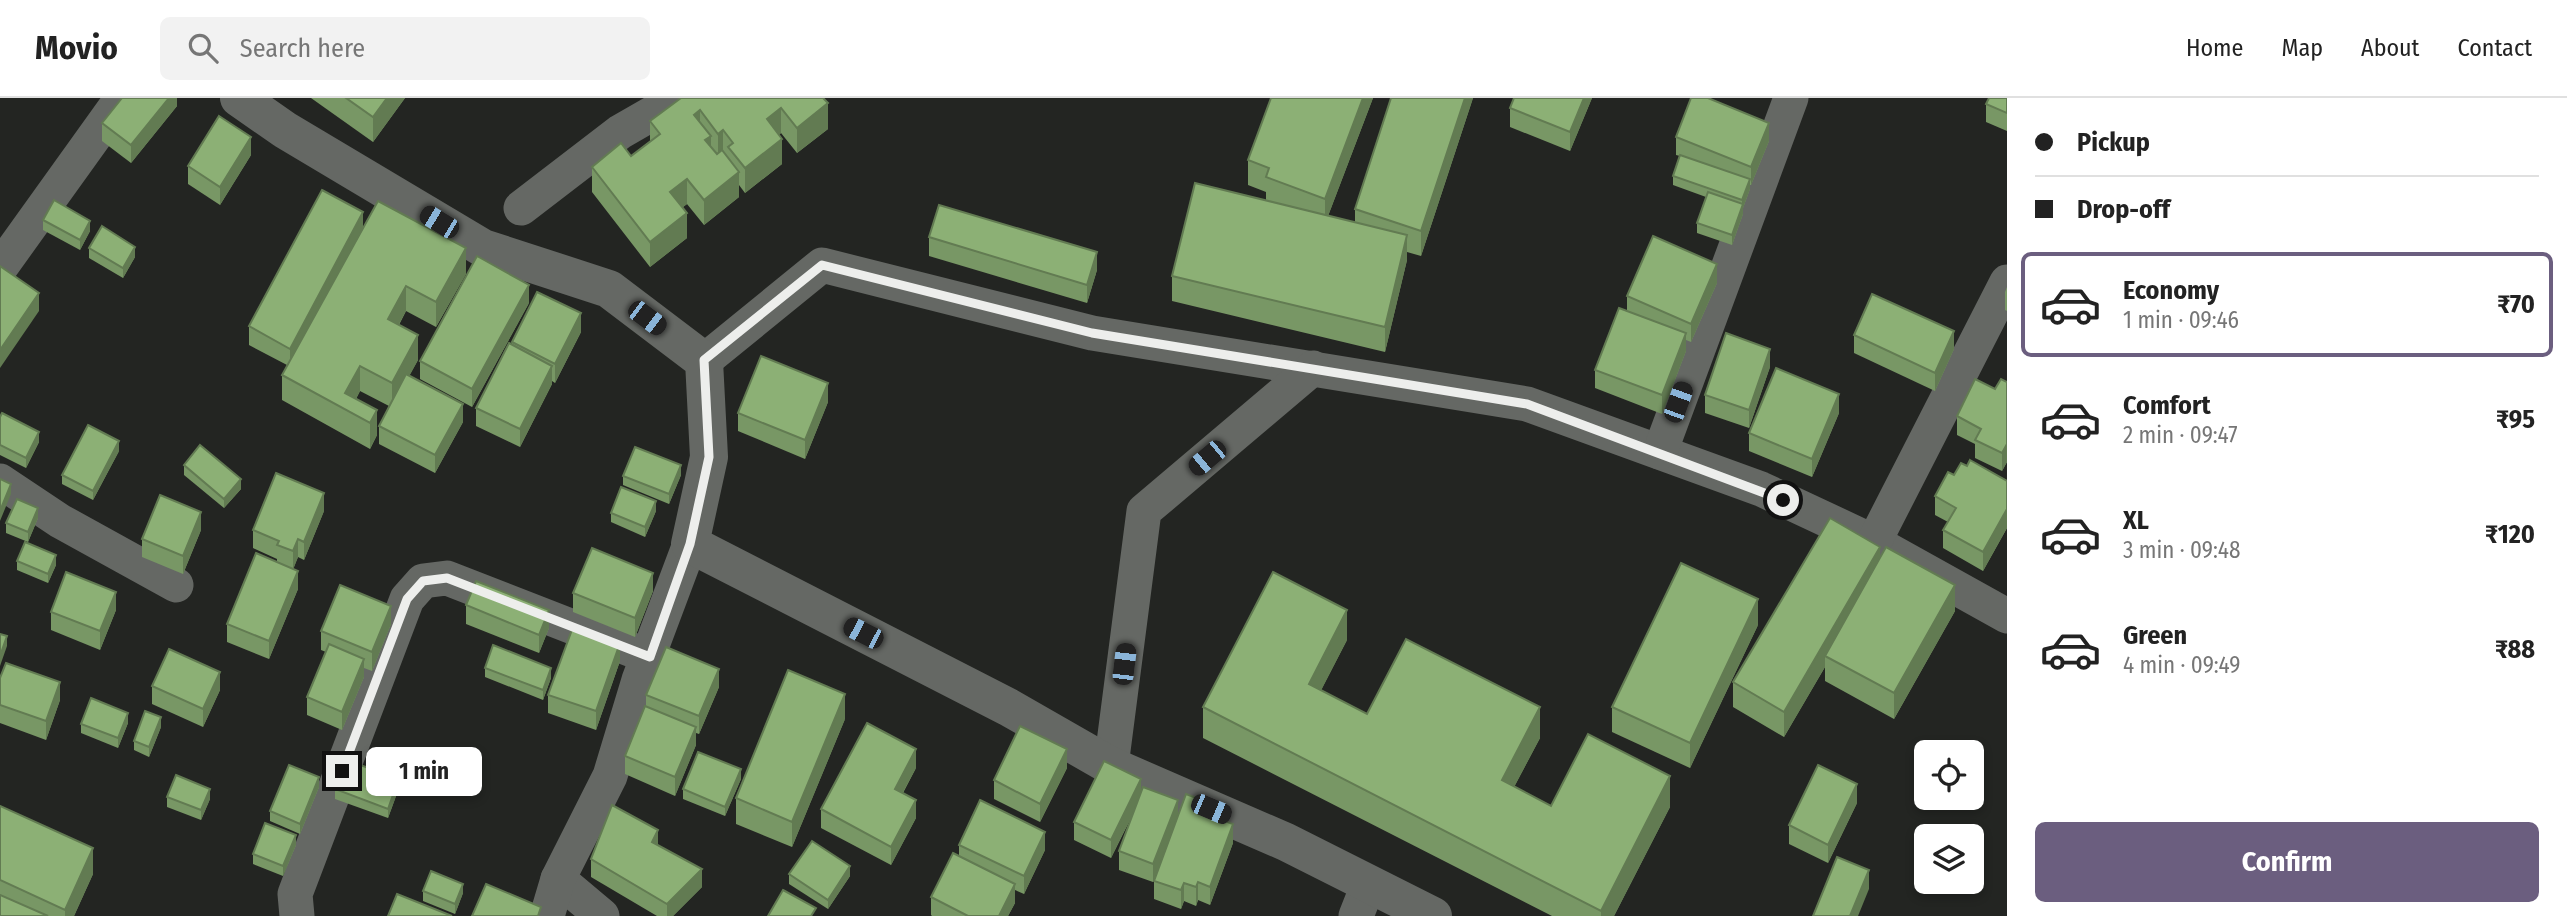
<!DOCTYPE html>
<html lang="en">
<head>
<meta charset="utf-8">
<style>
  body { margin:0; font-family:"Fira Sans Condensed",sans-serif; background:#f2f2f2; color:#222; height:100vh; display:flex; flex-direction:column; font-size:26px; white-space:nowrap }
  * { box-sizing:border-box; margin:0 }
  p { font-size:23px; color:#767676 }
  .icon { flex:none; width:38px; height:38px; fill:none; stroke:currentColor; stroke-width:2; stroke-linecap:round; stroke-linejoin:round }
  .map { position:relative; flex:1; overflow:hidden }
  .drawer { display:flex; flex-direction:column; background:#fff; width:560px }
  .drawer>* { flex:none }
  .banner { display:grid; align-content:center; height:154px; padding:0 28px; background:#fff }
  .buttons { position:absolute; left:1914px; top:642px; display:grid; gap:14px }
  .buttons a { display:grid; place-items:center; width:70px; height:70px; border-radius:10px; background:#fff; box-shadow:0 4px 10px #0003; font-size:35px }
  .end { position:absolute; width:32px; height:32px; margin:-16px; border:9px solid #edeeec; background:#111; box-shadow:0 0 0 4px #111 }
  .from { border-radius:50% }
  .bubble { position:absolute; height:49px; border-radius:10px; background:#fff; box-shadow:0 4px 10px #0003; font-size:23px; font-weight:700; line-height:49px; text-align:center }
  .car { position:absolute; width:21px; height:42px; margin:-21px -10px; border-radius:9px; box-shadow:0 0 5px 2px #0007; background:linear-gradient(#222 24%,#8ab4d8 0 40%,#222 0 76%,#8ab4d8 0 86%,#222 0) }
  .banner b { display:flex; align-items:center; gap:24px; height:66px; font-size:26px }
  .banner b+b { border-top:2px solid #e0e0e0 }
  .banner i { width:18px; height:18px; background:#222 }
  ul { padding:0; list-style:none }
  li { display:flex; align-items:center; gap:21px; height:105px; margin:0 14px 10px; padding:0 14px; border:4px solid transparent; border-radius:10px }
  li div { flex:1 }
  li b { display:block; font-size:26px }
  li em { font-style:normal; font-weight:700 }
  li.current { border-color:#6b5e7f }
  li>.icon { width:63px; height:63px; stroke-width:1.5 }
  .button { display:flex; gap:14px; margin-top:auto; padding:14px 28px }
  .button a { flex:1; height:80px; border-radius:10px; background:#6b5e7f; color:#fff; font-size:28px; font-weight:700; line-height:80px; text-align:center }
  header { display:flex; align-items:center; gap:42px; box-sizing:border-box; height:98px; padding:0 35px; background:#fff; border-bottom:2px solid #e0e0e0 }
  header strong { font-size:33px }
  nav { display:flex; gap:38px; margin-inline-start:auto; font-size:24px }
  .search { width:490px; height:63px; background:#f2f2f2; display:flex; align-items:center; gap:18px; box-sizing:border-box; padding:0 24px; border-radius:10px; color:#767676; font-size:26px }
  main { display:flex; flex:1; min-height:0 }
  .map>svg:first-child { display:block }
</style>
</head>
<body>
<header>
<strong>Movio</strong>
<div class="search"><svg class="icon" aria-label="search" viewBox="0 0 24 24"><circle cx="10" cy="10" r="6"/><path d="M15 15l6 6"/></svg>Search here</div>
<nav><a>Home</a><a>Map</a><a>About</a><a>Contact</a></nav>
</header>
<main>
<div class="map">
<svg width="2007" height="818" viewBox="0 0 2007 818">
  <rect width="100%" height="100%" fill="#232522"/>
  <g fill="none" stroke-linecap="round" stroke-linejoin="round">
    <g stroke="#656864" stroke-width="35">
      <polyline points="521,110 620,34 679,0"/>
      <polyline points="0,170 122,0"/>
      <polyline points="704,263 822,167 1092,235 1527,306 1761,391 1874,444 2007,518"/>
      <polyline points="1660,354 1791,0"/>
      <polyline points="0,383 60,423 176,487"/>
      <polyline points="1874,444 2007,184"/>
      <polyline points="1111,668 1144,413 1313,270"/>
      <polyline points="558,781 602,818"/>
      <polyline points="297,818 295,796 407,501 423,483 447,480 650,559"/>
      <polyline points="547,818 558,781 610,678 639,582 690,446"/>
      <polyline points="1356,818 1369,785"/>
    </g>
    <polyline stroke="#656864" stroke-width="38" points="239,0 285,32 483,150 609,191 704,263 709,359 690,446 1008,609 1111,668 1286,744 1433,818"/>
  </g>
  <g fill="#789765">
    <polygon points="177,0 177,8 131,65 102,43 102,25"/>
    <polygon points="311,0 405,0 373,44"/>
    <polygon points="681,0 823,0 828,31 797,55 781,35 779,37 782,66 745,95 739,87 739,99 704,127 687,106 683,109 687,140 650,169 592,94 592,69 631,58 650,43 650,23"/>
    <polygon points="1271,0 1373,0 1328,118 1355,124 1355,111 1391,0 1473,0 1421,158 1407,154 1407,162 1385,254 1172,203 1172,178 1266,103 1266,94 1248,87 1248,62"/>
    <polygon points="1592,0 1570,53 1510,29 1510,10"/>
    <polygon points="2007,0 2007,33 1986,24 1986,6"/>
    <polygon points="1676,39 1769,43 1751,87 1750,87 1750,91 1743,110 1743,116 1732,147 1697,135 1697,125 1706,99 1673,87 1673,78 1680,58 1676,57"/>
    <polygon points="251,57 220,107 188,86 188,68"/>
    <polygon points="43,122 90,133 80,152 43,132"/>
    <polygon points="363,130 466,176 436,229 406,213 399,227 418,262 409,278 463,324 435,375 379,346 379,328 389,308 360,293 356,301 377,337 370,351 282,302 282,277 287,267 249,247 249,228"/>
    <polygon points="929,139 1097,172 1087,205 929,158"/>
    <polygon points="89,150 135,159 123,180 89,160"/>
    <polygon points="1717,185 1691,244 1686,242 1686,253 1662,316 1595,290 1595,272 1627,213 1627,198"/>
    <polygon points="2007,189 2007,213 2005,212 2005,194"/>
    <polygon points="529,205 472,309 420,281 420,263"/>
    <polygon points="581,234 555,285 552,283 552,286 520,349 476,328 476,310 512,247 512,244"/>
    <polygon points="1854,237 1954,251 1935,293 1854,255"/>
    <polygon points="1770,269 1749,330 1705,315 1705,297"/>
    <polygon points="2007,284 2007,364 2002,373 1975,360 1975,346 1957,337 1957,318"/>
    <polygon points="828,304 805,361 738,333 738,315"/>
    <polygon points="1839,315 1812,379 1749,353 1749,335"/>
    <polygon points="0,319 39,344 26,370 0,357"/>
    <polygon points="119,353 93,402 62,386 62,377"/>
    <polygon points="184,367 241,391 224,410 184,377"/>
    <polygon points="1967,368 2007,383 2007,430 1983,473 1943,450 1943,432 1948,424 1935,417 1935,398 1954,377"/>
    <polygon points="681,377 669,406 623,387 623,378"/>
    <polygon points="324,413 304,462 298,459 293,471 298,491 269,561 227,544 227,526 277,464 277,461 253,450 253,432"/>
    <polygon points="656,413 645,439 611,424 611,415"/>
    <polygon points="38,420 28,444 6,435 6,425"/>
    <polygon points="201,432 183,476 142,459 142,441"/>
    <polygon points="1880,460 1955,513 1894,621 1825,583 1825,569 1784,639 1733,609 1733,584"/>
    <polygon points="17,463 56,467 48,485 17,472"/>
    <polygon points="653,493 635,539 573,514 573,495"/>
    <polygon points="466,507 549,530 539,555 466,526"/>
    <polygon points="116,512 100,552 51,532 51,514"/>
    <polygon points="391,526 372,573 364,570 364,579 342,632 307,617 307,599 326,554 321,552 321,533"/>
    <polygon points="1758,527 1690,670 1612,634 1612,609"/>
    <polygon points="1347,542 1321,592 1367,616 1540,640 1514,689 1551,708 1670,709 1614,818 1552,818 1203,640 1203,609"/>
    <polygon points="620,563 596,632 548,615 548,597"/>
    <polygon points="485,570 551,580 543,602 485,579"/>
    <polygon points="0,580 60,602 46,642 0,625"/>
    <polygon points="152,588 220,592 203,629 152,606"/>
    <polygon points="719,589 699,636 696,635 696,647 675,698 625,676 625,658 646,608 646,597"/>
    <polygon points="845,621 792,749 736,726 736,700"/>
    <polygon points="128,625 118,650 81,635 81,626"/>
    <polygon points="161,629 149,659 134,652 134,643"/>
    <polygon points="916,670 903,695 916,720 891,767 821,730 821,711"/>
    <polygon points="1067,670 1040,724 994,701 994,682"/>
    <polygon points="741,681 725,718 683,701 683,691"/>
    <polygon points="319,689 300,736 270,723 270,713"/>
    <polygon points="399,690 388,720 335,701 335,691"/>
    <polygon points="1141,693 1178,718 1212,718 1233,745 1210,807 1198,802 1196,808 1184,803 1181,811 1154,801 1154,783 1166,751 1153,784 1119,772 1119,753 1132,718 1111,760 1074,742 1074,724"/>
    <polygon points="167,699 210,701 201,722 167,709"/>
    <polygon points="1857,705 1828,765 1789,746 1789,727"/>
    <polygon points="0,708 93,776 74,818 0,818"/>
    <polygon points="296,747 283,778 253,766 253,756"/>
    <polygon points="959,747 1045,752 1024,796 1015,792 1015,805 1008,818 932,818 931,817 931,799 959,758"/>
    <polygon points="591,761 702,789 673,818 657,818 591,779"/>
    <polygon points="789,776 850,778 828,811 789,786"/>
    <polygon points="423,793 463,795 455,816 423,803"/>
  </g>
  <g fill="#627b52">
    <polygon points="169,0 177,0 177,8 131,65 131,47"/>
    <polygon points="387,0 405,0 373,44 373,19"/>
    <polygon points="1363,0 1373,0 1325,126 1325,101"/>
    <polygon points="1465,0 1473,0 1421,158 1421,133"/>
    <polygon points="1584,0 1592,0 1570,53 1570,34"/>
    <polygon points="828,5 828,31 797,55 797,30"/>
    <polygon points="781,10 781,35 767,46 767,21"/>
    <polygon points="700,12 700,38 694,17"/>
    <polygon points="1769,25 1769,43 1751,87 1751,69"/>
    <polygon points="723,32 723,57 718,61 718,36"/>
    <polygon points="711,38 711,63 705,42"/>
    <polygon points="251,39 251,57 220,107 220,89"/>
    <polygon points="782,41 782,66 745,95 745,70"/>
    <polygon points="739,74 739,99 704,127 704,102"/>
    <polygon points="687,81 687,106 670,119 670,94"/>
    <polygon points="1750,81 1750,91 1743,110 1743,116 1732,147 1732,137 1742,109 1742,102"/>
    <polygon points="363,114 363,132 290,269 290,251"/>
    <polygon points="687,115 687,140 650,169 650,144"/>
    <polygon points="90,123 90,133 80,152 80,142"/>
    <polygon points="1407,137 1407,162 1385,254 1385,229"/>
    <polygon points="135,149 135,159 123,180 123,170"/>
    <polygon points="466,150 466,176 436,229 436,204"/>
    <polygon points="1097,154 1097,172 1087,205 1087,187"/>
    <polygon points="1717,166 1717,185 1691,244 1691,226"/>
    <polygon points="529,187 529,205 472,309 472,291"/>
    <polygon points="406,188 406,213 388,246 388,221"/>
    <polygon points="39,195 39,213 0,270 0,252"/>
    <polygon points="581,215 581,234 555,285 555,266"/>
    <polygon points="1954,233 1954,251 1935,293 1935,275"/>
    <polygon points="1686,235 1686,253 1662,316 1662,297"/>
    <polygon points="418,237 418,262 392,310 392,285"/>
    <polygon points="1770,251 1770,269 1749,330 1749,312"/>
    <polygon points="360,268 360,293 349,314 345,295"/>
    <polygon points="552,268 552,286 520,349 520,331"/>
    <polygon points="828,285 828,304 805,361 805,342"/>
    <polygon points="1839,296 1839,315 1812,379 1812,361"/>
    <polygon points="463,306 463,324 435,375 435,357"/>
    <polygon points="377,312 377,337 370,351 370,325"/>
    <polygon points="39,334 39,344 26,370 26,360"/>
    <polygon points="119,343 119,353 93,402 93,393"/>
    <polygon points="2007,346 2007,364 2002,373 2002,355"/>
    <polygon points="681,367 681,377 669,406 669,396"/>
    <polygon points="241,381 241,391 224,410 224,401"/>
    <polygon points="11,386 11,396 0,423 0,413"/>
    <polygon points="324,395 324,413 304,462 304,444"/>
    <polygon points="656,403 656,413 645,439 645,429"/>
    <polygon points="38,410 38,420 28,444 28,434"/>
    <polygon points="2007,411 2007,430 1983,473 1983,454"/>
    <polygon points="201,414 201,432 183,476 183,458"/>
    <polygon points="298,441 298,459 293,472 293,453"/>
    <polygon points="1880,449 1880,474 1825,558 1825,569 1784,639 1784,614"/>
    <polygon points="56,457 56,467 48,485 48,476"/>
    <polygon points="298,473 298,491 269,561 269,543"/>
    <polygon points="653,475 653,493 635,539 635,520"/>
    <polygon points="1955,487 1955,513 1894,621 1894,595"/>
    <polygon points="116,494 116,512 100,552 100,533"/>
    <polygon points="1758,501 1758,527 1690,670 1690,645"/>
    <polygon points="391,508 391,526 372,573 372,554"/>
    <polygon points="549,512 549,530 539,555 539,537"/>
    <polygon points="1347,512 1347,542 1309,616 1309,586"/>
    <polygon points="7,538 7,548 0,568 0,558"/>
    <polygon points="620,545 620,563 596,632 596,613"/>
    <polygon points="364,561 364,579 342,632 342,614"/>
    <polygon points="551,570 551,580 543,602 543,592"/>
    <polygon points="719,571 719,589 699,636 699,618"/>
    <polygon points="220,574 220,592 203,629 203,611"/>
    <polygon points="60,584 60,602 46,642 46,623"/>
    <polygon points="845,596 845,621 792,749 792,724"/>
    <polygon points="1540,609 1540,640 1502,712 1502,682"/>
    <polygon points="128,615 128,625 118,650 118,640"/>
    <polygon points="161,619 161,629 149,659 149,649"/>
    <polygon points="696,629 696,647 675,698 675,679"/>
    <polygon points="916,651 916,670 895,709 895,691"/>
    <polygon points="1067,651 1067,670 1040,724 1040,706"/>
    <polygon points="741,671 741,681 725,718 725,709"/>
    <polygon points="1670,678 1670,709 1614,818 1601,818 1601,813"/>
    <polygon points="319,679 319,689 300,736 300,726"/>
    <polygon points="399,680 399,690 388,720 388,711"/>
    <polygon points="1141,681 1141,699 1111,760 1111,742"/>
    <polygon points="1857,686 1857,705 1828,765 1828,747"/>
    <polygon points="210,691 210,701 201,722 201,712"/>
    <polygon points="916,702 916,720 891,767 891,749"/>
    <polygon points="1178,702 1178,720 1153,784 1153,766"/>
    <polygon points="1212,706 1212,724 1208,717"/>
    <polygon points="1233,726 1233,745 1210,807 1210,789"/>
    <polygon points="658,732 658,750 652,744"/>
    <polygon points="1045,734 1045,752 1024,796 1024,778"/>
    <polygon points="296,737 296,747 283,778 283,768"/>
    <polygon points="93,750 93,776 74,818 65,818 65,812"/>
    <polygon points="850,768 850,778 828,811 828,802"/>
    <polygon points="702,771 702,789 673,818 667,818 667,806"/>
    <polygon points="1869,772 1869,791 1858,818 1850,818"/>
    <polygon points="1198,784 1198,802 1196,808 1196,789"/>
    <polygon points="1184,785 1184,803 1181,811 1181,792"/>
    <polygon points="463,786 463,795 455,816 455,806"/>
    <polygon points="1015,786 1015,805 1008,818 999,818"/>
  </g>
  <g fill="#8cb075" stroke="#627b52" stroke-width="2">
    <polygon points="122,0 169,0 131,47 102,25"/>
    <polygon points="346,0 387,0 373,19"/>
    <polygon points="681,0 823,0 828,5 797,30 781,10 767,21 782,41 745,70 728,49 733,45 723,32 718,36 700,12 694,17 711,38 705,42 717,56 722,52 739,74 704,102 687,81 670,94 687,115 650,144 592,69 621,45 631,58 660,36 650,23"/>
    <polygon points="1271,0 1363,0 1325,101 1266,79 1269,70 1248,62"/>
    <polygon points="1391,0 1465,0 1421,133 1355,111"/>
    <polygon points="1514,0 1584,0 1570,34 1510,10"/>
    <polygon points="1691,0 1708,0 1769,25 1751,69 1676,39"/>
    <polygon points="1989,0 2007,0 2007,15 1986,6"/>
    <polygon points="219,18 251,39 220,89 188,68"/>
    <polygon points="1680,57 1750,81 1742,102 1673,78"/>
    <polygon points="1195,85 1407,137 1385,229 1172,178"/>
    <polygon points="322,92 363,114 290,251 249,228"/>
    <polygon points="1708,94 1743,106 1732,137 1697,125"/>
    <polygon points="54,102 90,123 80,142 43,122"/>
    <polygon points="378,103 466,150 436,204 406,188 388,221 418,237 392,285 360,268 345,295 377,312 370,325 282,277"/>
    <polygon points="939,107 1097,154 1087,187 929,139"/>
    <polygon points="102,128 135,149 123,170 89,150"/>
    <polygon points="1653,138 1717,166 1691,226 1627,198"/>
    <polygon points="477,158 529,187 472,291 420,263"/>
    <polygon points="0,168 39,195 0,252"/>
    <polygon points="537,194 581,215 555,266 512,244"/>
    <polygon points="1872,196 1954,233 1935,275 1854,237"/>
    <polygon points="1619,210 1686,235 1662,297 1595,272"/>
    <polygon points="1726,235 1770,251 1749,312 1705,297"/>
    <polygon points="509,245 552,268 520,331 476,310"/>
    <polygon points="761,258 828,285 805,342 738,315"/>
    <polygon points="1776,270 1839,296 1812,361 1749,335"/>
    <polygon points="406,276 463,306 435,357 379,328"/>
    <polygon points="1975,281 1995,291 2001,281 2007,284 2007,346 2002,355 1975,342 1981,331 1957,318"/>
    <polygon points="2,315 39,334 26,360 0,347 0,319"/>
    <polygon points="88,327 119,343 93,393 62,377"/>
    <polygon points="200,347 241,381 224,401 184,367"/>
    <polygon points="635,349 681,367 669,396 623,378"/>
    <polygon points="1970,362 2007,383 2007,411 1983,454 1943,432 1956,410 1935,398 1948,374 1954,377 1961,365 1967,368"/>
    <polygon points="276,375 324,395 304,444 298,441 293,453 277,447 279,443 253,432"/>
    <polygon points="0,381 11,386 0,413"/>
    <polygon points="621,389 656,403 645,429 611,415"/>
    <polygon points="160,397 201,414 183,458 142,441"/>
    <polygon points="17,401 38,410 28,434 6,425"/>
    <polygon points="1830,420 1880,449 1784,614 1733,584"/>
    <polygon points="25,444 56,457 48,476 17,463"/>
    <polygon points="1886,449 1955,487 1894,595 1825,558"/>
    <polygon points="592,450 653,475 635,520 573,495"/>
    <polygon points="256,455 298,473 269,543 227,526"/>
    <polygon points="1681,465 1758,501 1690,645 1612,609"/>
    <polygon points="66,474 116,494 100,533 51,514"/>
    <polygon points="1273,474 1347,512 1309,586 1367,616 1406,541 1540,609 1502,682 1551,708 1588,636 1670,678 1601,813 1203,609"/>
    <polygon points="476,483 549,512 539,537 466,507"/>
    <polygon points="340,487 391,508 372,554 321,533"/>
    <polygon points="573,529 620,545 596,613 548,597"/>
    <polygon points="0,536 7,538 0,558"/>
    <polygon points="329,546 364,561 342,614 307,599"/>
    <polygon points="493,547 551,570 543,592 485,570"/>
    <polygon points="666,549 719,571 699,618 646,597"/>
    <polygon points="169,551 220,574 203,611 152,588"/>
    <polygon points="6,565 60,584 46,623 0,607 0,580"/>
    <polygon points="788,572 845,596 792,724 736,700"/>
    <polygon points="91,600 128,615 118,640 81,626"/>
    <polygon points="645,608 696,629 675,679 625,658"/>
    <polygon points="145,613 161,619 149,649 134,643"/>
    <polygon points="867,625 916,651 895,691 916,702 891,749 821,711"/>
    <polygon points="1020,628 1067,651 1040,706 994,682"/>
    <polygon points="698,654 741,671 725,709 683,691"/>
    <polygon points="345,662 399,680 388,711 335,691"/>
    <polygon points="1104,663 1141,681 1111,742 1074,724"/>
    <polygon points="289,667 319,679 300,726 270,713"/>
    <polygon points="1818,667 1857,686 1828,747 1789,727"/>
    <polygon points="176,677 210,691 201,712 167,699"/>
    <polygon points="1143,689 1178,702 1153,766 1119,753"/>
    <polygon points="1186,696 1212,706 1208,717 1233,726 1210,789 1198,784 1196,789 1184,785 1181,792 1154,783"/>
    <polygon points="980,702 1045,734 1024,778 959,747"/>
    <polygon points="612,707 658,732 652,744 702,771 667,806 591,761"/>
    <polygon points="0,708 93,750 65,812 0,782"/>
    <polygon points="265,725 296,737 283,768 253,756"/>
    <polygon points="812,743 850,768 828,802 789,776"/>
    <polygon points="953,755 1015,786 999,818 968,818 931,799"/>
    <polygon points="1837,759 1869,772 1850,818 1813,818"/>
    <polygon points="431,773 463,786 455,806 423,793"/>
    <polygon points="486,786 541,809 538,818 472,818"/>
    <polygon points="783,792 816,810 811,818 768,818"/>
    <polygon points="397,796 452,818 388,818"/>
    <polygon points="0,797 48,818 0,818"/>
  </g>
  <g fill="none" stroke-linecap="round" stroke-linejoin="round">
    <polyline stroke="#edeeec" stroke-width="9" points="342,673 407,501 423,483 447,480 650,559 690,446 709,359 704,262 822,167 1092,235 1527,306 1783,402"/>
  </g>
</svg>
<div class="buttons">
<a><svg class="icon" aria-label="locate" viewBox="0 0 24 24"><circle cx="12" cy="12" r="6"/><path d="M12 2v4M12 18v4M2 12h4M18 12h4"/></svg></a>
<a><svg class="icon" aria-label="layers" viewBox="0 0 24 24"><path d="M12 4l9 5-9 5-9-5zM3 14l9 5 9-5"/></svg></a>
</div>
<i class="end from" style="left:1783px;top:402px"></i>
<i class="end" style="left:342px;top:673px"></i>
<div class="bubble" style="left:366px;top:649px;width:116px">1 min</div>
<i class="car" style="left:439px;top:124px;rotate:301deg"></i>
<i class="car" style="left:647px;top:220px;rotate:127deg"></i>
<i class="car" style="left:1678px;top:304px;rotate:20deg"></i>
<i class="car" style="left:1207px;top:360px;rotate:230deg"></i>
<i class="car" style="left:863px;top:535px;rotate:297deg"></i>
<i class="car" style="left:1124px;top:566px;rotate:7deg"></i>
<i class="car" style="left:1211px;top:711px;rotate:113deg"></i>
</div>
<section class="drawer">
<div class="banner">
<b><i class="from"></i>Pickup</b>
<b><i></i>Drop-off</b>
</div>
<ul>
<li class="current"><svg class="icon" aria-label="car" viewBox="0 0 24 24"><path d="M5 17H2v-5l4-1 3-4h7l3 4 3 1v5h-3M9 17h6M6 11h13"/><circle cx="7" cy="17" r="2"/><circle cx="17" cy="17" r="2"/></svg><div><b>Economy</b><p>1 min · 09:46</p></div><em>₹70</em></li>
<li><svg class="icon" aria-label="car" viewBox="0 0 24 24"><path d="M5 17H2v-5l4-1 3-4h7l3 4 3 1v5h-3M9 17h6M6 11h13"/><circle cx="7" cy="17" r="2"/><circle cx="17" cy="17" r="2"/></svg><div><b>Comfort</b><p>2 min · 09:47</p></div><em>₹95</em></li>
<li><svg class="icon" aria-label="car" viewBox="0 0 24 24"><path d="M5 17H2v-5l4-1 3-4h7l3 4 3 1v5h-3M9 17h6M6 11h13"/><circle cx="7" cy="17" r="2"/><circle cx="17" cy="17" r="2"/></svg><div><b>XL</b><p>3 min · 09:48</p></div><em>₹120</em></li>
<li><svg class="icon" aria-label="car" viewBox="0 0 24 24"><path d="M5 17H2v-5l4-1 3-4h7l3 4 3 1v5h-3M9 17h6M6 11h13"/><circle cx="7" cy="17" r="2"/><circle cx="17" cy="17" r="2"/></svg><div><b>Green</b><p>4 min · 09:49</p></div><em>₹88</em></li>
</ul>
<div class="button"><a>Confirm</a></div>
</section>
</main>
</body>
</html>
